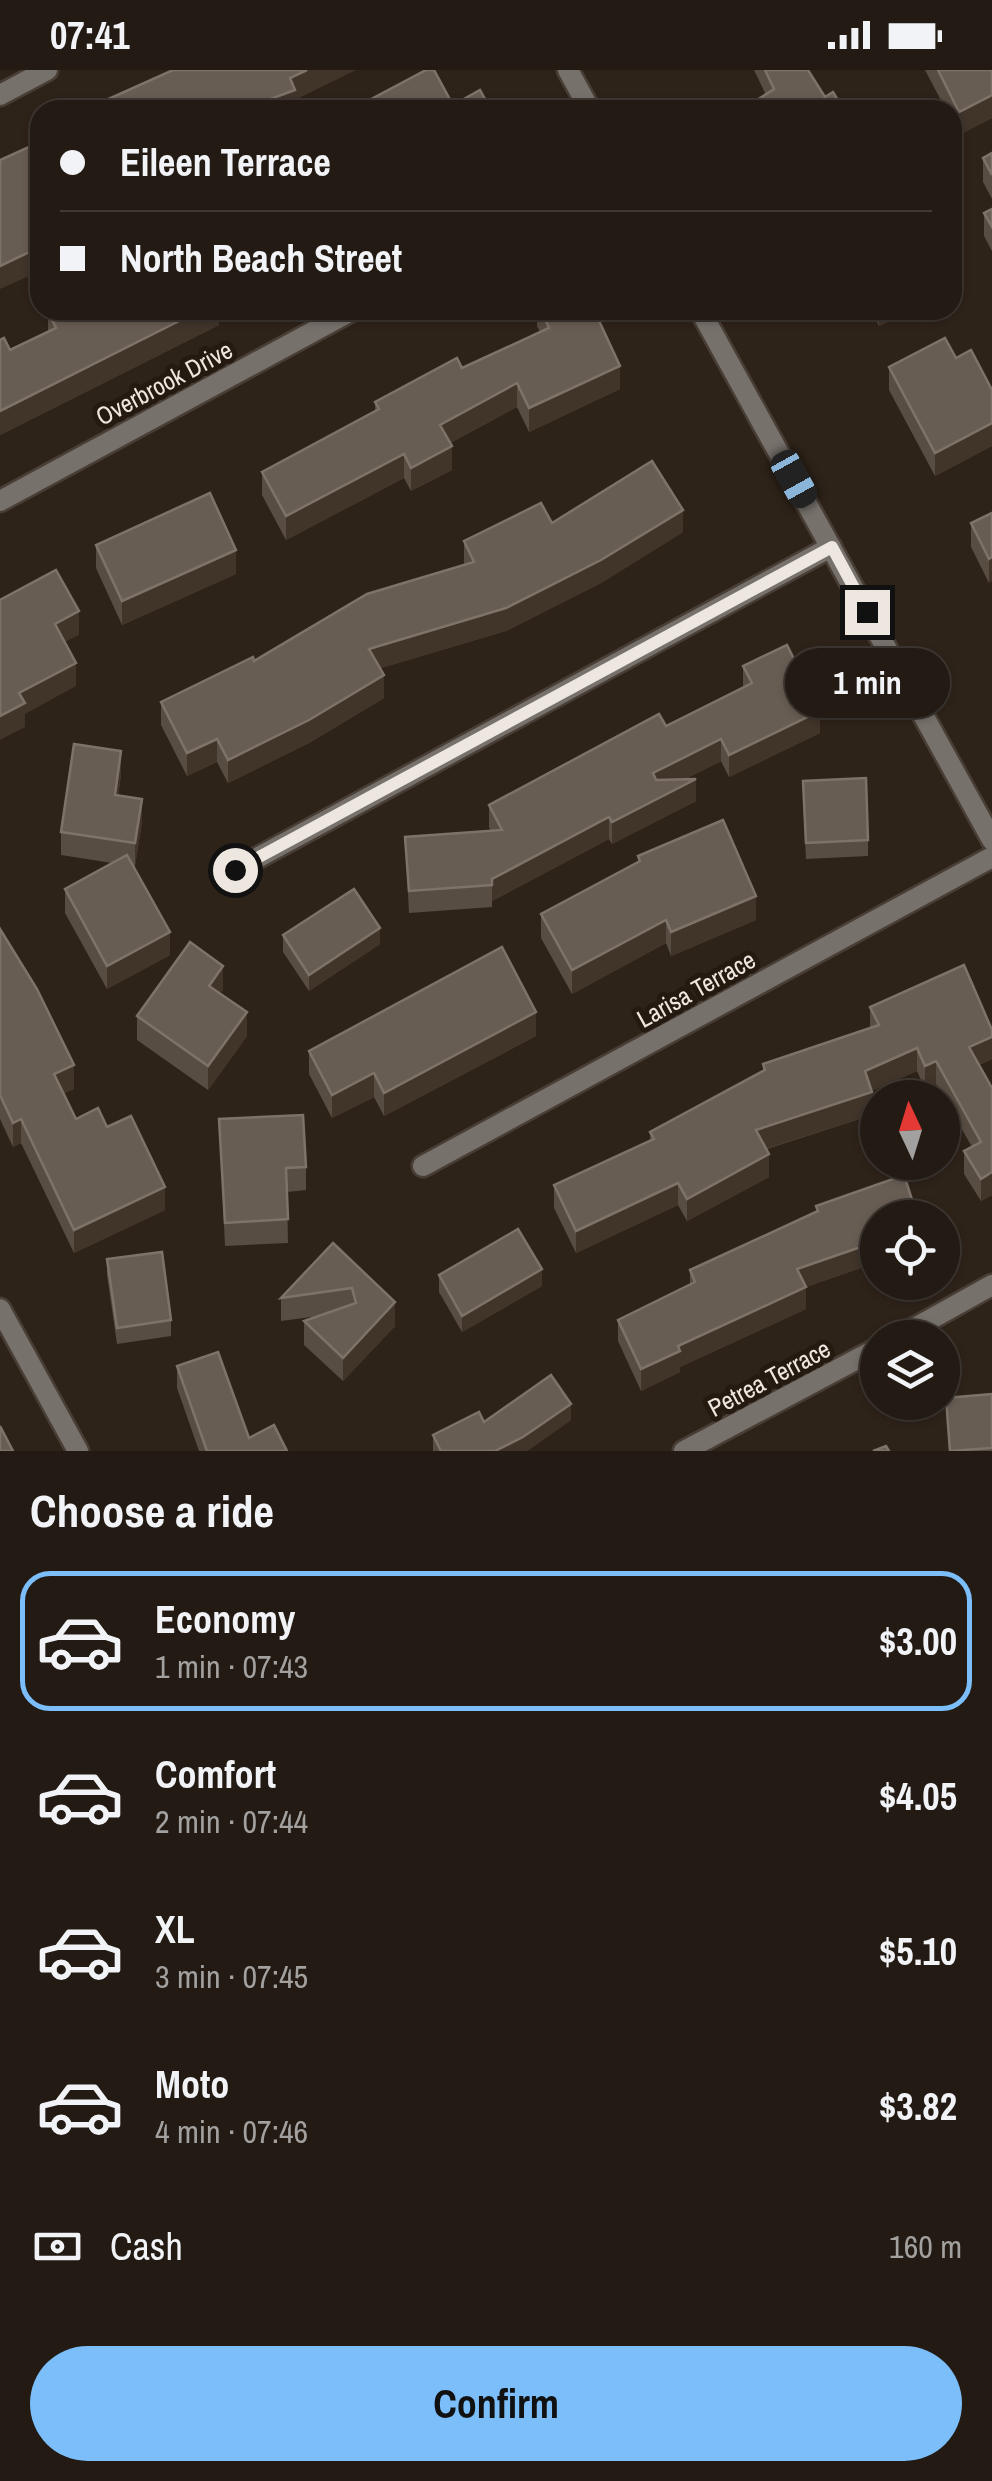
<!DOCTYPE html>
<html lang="en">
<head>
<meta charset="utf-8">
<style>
  body { margin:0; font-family:"Archivo Narrow",sans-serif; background:#2a231c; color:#f1f3f6; height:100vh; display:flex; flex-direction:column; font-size:38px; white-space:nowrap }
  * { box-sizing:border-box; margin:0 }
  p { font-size:32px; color:#a2a1a0 }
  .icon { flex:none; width:55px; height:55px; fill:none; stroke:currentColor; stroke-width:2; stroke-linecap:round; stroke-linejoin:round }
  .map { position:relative; height:1381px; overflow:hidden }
  .panel { display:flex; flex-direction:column; background:#221a13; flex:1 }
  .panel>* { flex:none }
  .guide { position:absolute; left:30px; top:30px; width:932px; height:220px; border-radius:30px; box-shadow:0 2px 8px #0004,0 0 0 2px #3f3833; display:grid; align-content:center; height:220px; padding:0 30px; background:#221a13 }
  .needle { width:65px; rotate:356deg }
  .buttons { position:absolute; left:860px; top:1010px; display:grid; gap:20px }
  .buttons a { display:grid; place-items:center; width:100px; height:100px; border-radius:50%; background:#221a13; box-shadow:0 2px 8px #0004,0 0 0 2px #3f3833; font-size:50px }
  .end { position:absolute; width:45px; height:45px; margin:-22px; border:12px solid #eee7e0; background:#111; box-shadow:0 0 0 5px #111 }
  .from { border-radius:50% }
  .bubble { position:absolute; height:70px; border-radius:35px; background:#221a13; box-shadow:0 2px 8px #0004,0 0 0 2px #3f3833; font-size:32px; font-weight:700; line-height:70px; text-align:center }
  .car { position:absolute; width:30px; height:60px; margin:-30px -15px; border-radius:12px; box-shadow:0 0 8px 2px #0007; background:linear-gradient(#222 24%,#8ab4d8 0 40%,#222 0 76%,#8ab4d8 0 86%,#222 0) }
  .guide b { display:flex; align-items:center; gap:35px; height:95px; font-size:38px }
  .guide b+b { border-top:2px solid #3f3833 }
  .guide i { width:25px; height:25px; background:#f1f3f6 }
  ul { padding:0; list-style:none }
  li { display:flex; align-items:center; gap:30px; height:140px; margin:0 20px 15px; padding:0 10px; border:5px solid transparent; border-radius:30px }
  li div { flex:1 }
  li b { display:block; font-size:38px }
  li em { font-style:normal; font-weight:700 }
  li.on { border-color:#7bbef9 }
  li>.icon { width:90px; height:90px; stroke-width:1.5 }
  h2 { padding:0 30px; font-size:45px; line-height:120px }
  .pay { display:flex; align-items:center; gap:25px; height:110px; padding:0 30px; font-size:38px }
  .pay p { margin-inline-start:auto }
  .action { display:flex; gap:20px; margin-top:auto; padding:20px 30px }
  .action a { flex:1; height:115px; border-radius:60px; background:#7bbef9; color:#111; font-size:40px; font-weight:700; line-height:115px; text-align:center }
  .status { display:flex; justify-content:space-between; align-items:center; height:70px; padding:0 50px; background:#221a13; direction:ltr }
  .status svg { height:28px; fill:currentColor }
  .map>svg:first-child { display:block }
</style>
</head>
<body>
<div class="status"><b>07:41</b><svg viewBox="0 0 49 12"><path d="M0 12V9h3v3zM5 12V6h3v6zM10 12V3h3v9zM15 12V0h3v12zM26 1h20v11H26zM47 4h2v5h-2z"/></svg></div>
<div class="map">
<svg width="992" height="1381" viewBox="0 0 992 1381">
  <rect width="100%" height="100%" fill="#2e2319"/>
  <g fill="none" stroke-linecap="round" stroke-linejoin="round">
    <g stroke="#493e35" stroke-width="25">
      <g id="minor">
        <polyline points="0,25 47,0"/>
        <polyline points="0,431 353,240"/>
        <polyline points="235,800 831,477"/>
        <polyline points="423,1096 992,787"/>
        <polyline points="0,1239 78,1381"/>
        <polyline points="897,1268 992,1215"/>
        <polyline points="684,1381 878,1278"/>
      </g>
    </g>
    <g stroke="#493e35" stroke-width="25">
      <g id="tertiary">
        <polyline points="568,0 590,40"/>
        <polyline points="700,240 992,770"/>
      </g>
    </g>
    <use href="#minor" stroke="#77716b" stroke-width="20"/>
    <use href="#tertiary" stroke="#77716b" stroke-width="20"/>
  </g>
  <g fill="#584d42">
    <polygon points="754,0 808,0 825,27 844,40 746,40 746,37 766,25"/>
    <polygon points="925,0 992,0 992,48 959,65 952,52 952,40 946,40"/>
    <polygon points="992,83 992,129 983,112 983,88"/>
    <polygon points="992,139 992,181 984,166 984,143"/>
    <polygon points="219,240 219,255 0,365 0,270 10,280 48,261 48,242"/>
    <polygon points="537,240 594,240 620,319 529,362 517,337 450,373 452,400 411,421 404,408 286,470 262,425 262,402 375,341 375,332 462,298 540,262 537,256"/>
    <polygon points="871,240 913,240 879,256"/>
    <polygon points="956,288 992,320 992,376 935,406 889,320 889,297"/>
    <polygon points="992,443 989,513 971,477 971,453"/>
    <polygon points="552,453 683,462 601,513 506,561 380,598 384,628 309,673 228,713 217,692 187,706 161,655 161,632 464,495 464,471"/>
    <polygon points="96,475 236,504 122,555 96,498"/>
    <polygon points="743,596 820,663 729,707 721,691 685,709 696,731 612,774 609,769 492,831 492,837 409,843 405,767 491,761 489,757 489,735 666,656 743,617"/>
    <polygon points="121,705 118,726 142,752 135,796 134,796 170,885 107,919 65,843 65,819 112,793 61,785 61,762"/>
    <polygon points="803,727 868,770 868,786 806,789"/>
    <polygon points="638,786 756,850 671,886 666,873 572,924 541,868 541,844 638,792"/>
    <polygon points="0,859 74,1019 64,1023 76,1049 107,1057 165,1140 74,1183 21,1073 13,1077 0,1049"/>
    <polygon points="283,865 380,874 309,921 283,882"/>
    <polygon points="223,920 220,923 247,966 208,1020 137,970 137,946"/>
    <polygon points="870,937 992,960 992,989 979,995 992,1018 992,1125 981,1131 964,1104 964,1081 972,1077 936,1014 925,1019 917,1001 871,1021 872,1045 767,1079 769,1107 687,1151 678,1135 576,1183 554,1138 554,1115 650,1070 650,1062 763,1001 763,994 870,958"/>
    <polygon points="536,966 384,1046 374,1027 332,1048 309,1004 309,981"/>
    <polygon points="219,1049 306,1097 306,1120 287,1122 288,1173 225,1176"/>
    <polygon points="816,1136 878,1148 878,1192 806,1217 806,1239 680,1297 680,1302 641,1321 618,1271 618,1250 690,1215 690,1200 816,1142"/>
    <polygon points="333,1173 395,1256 343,1311 304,1275 304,1251 319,1246 281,1251 281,1228"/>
    <polygon points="107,1189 171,1250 171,1266 117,1274 107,1205"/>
    <polygon points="439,1205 542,1216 462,1262 439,1222"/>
    <polygon points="177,1296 249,1368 287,1381 199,1381 177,1318"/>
    <polygon points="992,1324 992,1381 949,1381 946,1328"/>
    <polygon points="571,1350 527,1381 433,1381 433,1365 484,1352"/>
  </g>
  <g fill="#41352a">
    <polygon points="307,0 356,0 295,30 295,40 241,40 290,8"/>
    <polygon points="992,25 992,48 959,65 959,42"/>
    <polygon points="40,177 40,201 0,219 0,196"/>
    <polygon points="201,240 219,240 219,255 0,365 0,341"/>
    <polygon points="879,240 913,240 879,256"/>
    <polygon points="620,296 620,319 529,362 529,338"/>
    <polygon points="517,313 517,337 440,378 440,355"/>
    <polygon points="992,353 992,376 935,406 935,383"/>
    <polygon points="452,376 452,400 411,421 411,398"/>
    <polygon points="404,384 404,408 286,470 286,446"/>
    <polygon points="683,440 683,462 601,513 506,561 369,602 369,579"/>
    <polygon points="236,480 236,504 122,555 122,531"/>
    <polygon points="992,487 992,511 989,513 989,489"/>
    <polygon points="79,541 79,565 55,577 55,554"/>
    <polygon points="76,593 76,616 25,644 25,657 0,670 0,646 19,623"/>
    <polygon points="384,605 384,628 309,673 228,713 228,690"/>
    <polygon points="820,641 820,663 729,707 729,685"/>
    <polygon points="217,669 217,692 187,706 187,683"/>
    <polygon points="721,669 721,691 653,725 653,703"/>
    <polygon points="121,681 121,705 115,749 115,725"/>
    <polygon points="696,709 696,731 612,774 612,752"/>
    <polygon points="142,729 142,752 135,796 135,773"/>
    <polygon points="609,747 609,769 492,831 492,809"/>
    <polygon points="756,826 756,850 671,886 671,862"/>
    <polygon points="666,850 666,873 572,924 572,900"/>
    <polygon points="380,858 380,874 309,921 309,905"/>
    <polygon points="170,862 170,885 107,919 107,896"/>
    <polygon points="223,896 223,920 209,939 209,916"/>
    <polygon points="247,942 247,966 208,1020 208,996"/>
    <polygon points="536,942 536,966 384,1046 384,1023"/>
    <polygon points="992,967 992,989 969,999 969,977"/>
    <polygon points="917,978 917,1001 865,1024 865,1001"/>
    <polygon points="936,991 936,1014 925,1019 925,996"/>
    <polygon points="74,995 74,1019 54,1028 54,1004"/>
    <polygon points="374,1003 374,1027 332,1048 332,1025"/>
    <polygon points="872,1022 872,1045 756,1082 756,1060"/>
    <polygon points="21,1049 21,1073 13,1077 13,1053"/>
    <polygon points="769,1084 769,1107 687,1151 687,1129"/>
    <polygon points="992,1102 992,1125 981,1131 981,1109"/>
    <polygon points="678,1113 678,1135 576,1183 576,1161"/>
    <polygon points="165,1117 165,1140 74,1183 74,1160"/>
    <polygon points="878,1171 878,1192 806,1217 806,1239 680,1297 680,1302 641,1321 641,1299 797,1199"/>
    <polygon points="542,1199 542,1216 462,1262 462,1246"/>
    <polygon points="395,1232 395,1256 343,1311 343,1288"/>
    <polygon points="571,1334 571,1350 527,1381 495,1381"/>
  </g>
  <g fill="#685d53" stroke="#7d7369" stroke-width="2.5">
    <polygon points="173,0 307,0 290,8 295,20 241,40 84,40"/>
    <polygon points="426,0 434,0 453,35 480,20 491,40 366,40 362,34"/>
    <polygon points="765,0 808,0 825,27 833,22 844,40 748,40 746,37 774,19"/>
    <polygon points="938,0 992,0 992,25 959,42"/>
    <polygon points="40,72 40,177 0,196 0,90"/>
    <polygon points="992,83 992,105 983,88"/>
    <polygon points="992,139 992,157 984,143"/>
    <polygon points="53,240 201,240 0,341 0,270 4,268 10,280 56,258 48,242"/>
    <polygon points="541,240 594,240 620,296 529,338 517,313 440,355 452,376 411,398 404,384 286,446 262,402 379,339 375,332 457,288 462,298 549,258"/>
    <polygon points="945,268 956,288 971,280 992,320 992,353 935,383 889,297"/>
    <polygon points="652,391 683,440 601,490 506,538 369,579 384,605 309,650 228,690 217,669 187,683 161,632 253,587 254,591 367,524 474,492 464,471 541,433 552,453"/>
    <polygon points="210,423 236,480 122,531 96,475"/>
    <polygon points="992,443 992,487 989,489 971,453"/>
    <polygon points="56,500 79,541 55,554 76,593 19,623 25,633 0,646 0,530"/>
    <polygon points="787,575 820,641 729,685 721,669 653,703 656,710 696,709 612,752 609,747 492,809 492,815 409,821 405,767 502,760 489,735 659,644 666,656 752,613 743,596"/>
    <polygon points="74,674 121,681 115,725 142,729 135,773 61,762"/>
    <polygon points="866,708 868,770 806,773 803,711"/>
    <polygon points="723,750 756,826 671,862 666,850 572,900 541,844 640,791 638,786"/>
    <polygon points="127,785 170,862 107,896 65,819"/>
    <polygon points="354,819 380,858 309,905 283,865"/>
    <polygon points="0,859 37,919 74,995 54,1004 76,1049 98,1038 107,1057 131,1046 165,1117 74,1160 21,1049 13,1053 0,1025"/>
    <polygon points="190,872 223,896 209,916 247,942 208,996 137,946"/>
    <polygon points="502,877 536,942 384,1023 374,1003 332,1025 309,981"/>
    <polygon points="964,895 992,960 992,967 969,977 992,1018 992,1102 981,1109 964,1081 981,1072 936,991 925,996 917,978 865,1001 872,1022 756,1060 769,1084 687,1129 678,1113 576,1161 554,1115 654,1069 650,1062 765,1000 763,994 879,955 870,937"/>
    <polygon points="303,1045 306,1097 286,1098 288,1149 225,1153 219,1049"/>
    <polygon points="904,1105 918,1148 878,1148 878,1171 797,1199 806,1217 678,1276 680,1281 641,1299 618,1250 695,1212 690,1200 818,1141 816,1136"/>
    <polygon points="518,1159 542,1199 462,1246 439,1205"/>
    <polygon points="333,1173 395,1232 343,1288 304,1251 356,1233 352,1218 281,1228"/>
    <polygon points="162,1182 171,1250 117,1258 107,1189"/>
    <polygon points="218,1282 249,1368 274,1355 287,1381 207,1381 177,1296"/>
    <polygon points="551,1305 571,1334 523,1367 495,1381 441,1381 433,1365 479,1342 484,1352"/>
    <polygon points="992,1324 992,1378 950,1381 946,1328"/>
    <polygon points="0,1356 13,1381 0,1381"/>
    <polygon points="886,1376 889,1381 873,1381"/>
  </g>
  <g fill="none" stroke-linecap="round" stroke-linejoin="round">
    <polyline stroke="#eee7e0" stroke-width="12" points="235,800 832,477 867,542"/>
  </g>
  <g text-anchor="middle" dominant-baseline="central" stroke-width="10" stroke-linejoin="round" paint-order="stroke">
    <g font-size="25" fill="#eee7e0" stroke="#241a10">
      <text transform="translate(164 313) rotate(-28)">Overbrook Drive</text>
      <text transform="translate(696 919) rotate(-29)">Larisa Terrace</text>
      <text transform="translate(769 1308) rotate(-28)">Petrea Terrace</text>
    </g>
  </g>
</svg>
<div class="buttons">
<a><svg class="needle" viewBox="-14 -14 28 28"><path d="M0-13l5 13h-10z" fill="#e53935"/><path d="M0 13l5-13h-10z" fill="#a2a1a0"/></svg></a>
<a><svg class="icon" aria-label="locate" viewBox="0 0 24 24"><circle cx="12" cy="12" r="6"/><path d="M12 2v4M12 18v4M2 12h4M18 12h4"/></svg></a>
<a><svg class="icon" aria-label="layers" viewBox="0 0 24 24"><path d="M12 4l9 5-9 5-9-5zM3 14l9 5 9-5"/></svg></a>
</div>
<i class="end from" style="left:235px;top:800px"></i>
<i class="end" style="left:867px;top:542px"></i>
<div class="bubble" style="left:785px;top:578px;width:165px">1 min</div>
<i class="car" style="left:794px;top:409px;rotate:151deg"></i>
<div class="guide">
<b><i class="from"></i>Eileen Terrace</b>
<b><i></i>North Beach Street</b>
</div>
</div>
<section class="panel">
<h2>Choose a ride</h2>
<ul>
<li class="on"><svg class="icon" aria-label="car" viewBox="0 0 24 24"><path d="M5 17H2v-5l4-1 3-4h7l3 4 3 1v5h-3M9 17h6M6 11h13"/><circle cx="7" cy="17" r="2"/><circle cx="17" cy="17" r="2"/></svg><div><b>Economy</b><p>1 min · 07:43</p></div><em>$3.00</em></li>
<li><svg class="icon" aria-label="car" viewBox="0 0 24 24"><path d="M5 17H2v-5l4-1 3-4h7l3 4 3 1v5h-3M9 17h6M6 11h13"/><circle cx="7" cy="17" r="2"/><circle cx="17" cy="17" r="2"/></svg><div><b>Comfort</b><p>2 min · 07:44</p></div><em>$4.05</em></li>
<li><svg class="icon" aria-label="car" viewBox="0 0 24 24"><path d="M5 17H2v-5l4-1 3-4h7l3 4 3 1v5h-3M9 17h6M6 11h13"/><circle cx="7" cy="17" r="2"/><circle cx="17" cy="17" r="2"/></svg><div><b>XL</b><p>3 min · 07:45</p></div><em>$5.10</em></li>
<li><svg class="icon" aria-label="car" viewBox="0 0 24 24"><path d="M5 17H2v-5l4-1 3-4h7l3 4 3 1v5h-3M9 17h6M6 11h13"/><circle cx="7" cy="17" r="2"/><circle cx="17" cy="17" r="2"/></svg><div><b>Moto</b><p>4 min · 07:46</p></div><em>$3.82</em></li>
</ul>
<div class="pay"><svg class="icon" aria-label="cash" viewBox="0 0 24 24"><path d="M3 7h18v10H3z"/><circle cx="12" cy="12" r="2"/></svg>Cash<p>160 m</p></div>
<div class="action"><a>Confirm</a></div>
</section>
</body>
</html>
